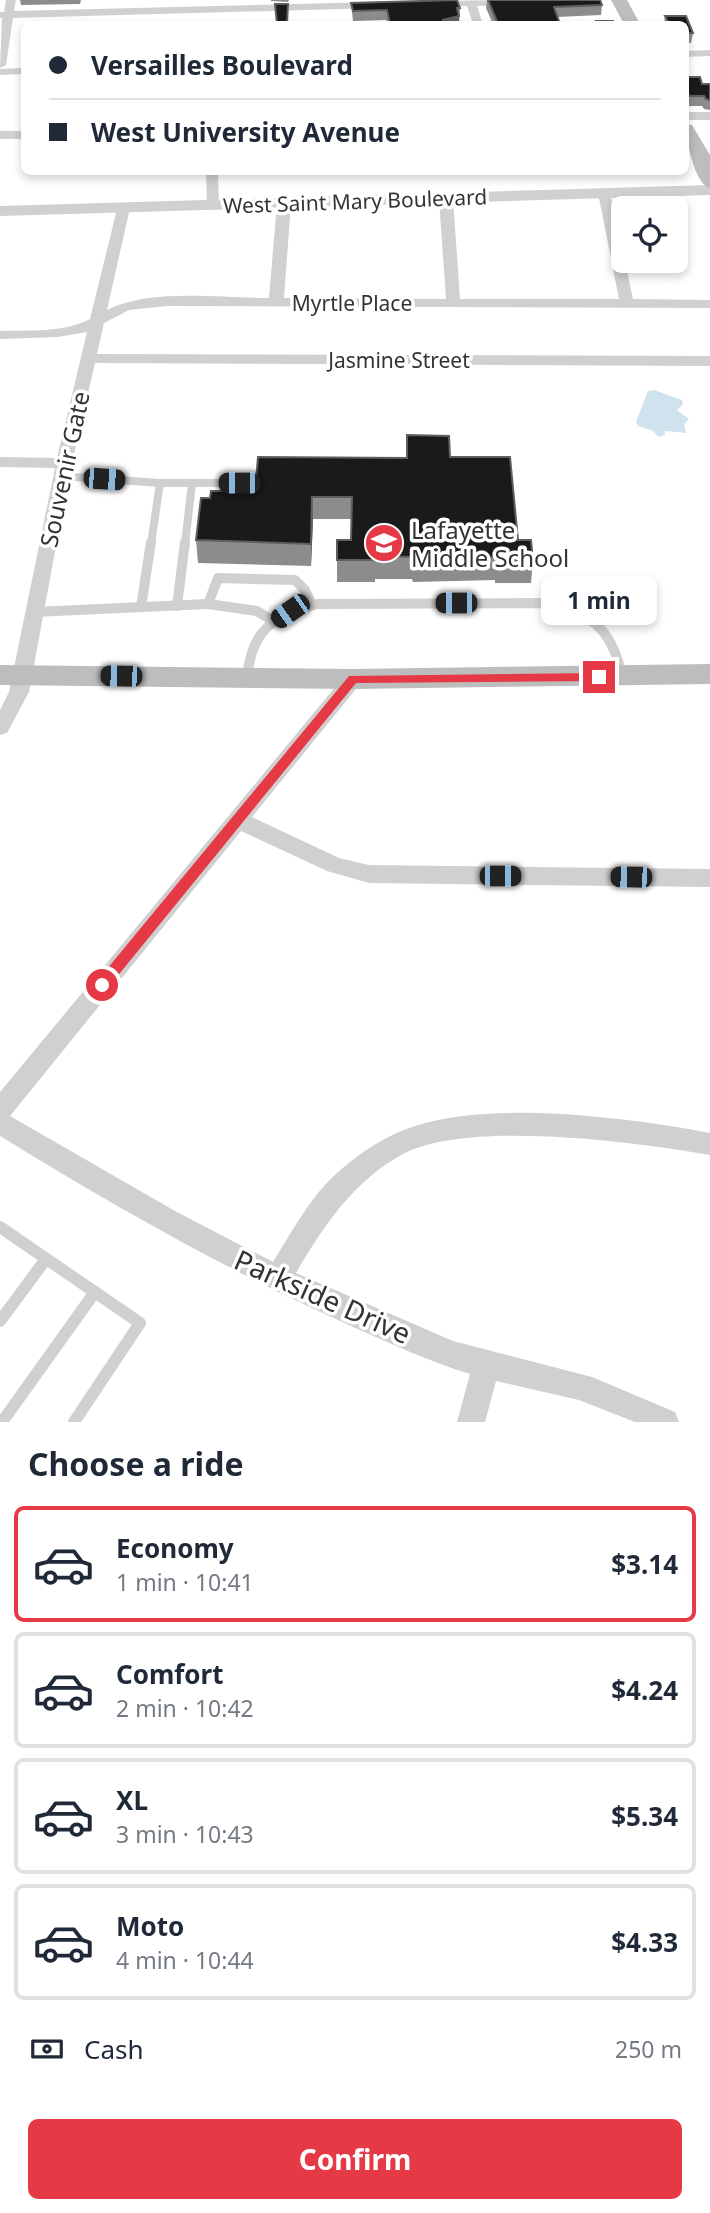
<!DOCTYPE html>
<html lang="en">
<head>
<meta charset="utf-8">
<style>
  body { margin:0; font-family:"Noto Sans",sans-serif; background:#f6f6f7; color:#1f2937; height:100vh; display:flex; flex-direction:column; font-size:26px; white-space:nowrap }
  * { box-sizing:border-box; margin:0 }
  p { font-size:23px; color:#747a83 }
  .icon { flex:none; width:38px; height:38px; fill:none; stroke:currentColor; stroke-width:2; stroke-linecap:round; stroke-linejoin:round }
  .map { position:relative; height:1422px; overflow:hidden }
  .details { display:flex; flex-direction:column; background:#fff; flex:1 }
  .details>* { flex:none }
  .top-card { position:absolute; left:21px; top:21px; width:668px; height:154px; border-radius:10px; box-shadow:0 4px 10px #0003; display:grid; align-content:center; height:154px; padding:0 28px; background:#fff }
  .controls { position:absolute; left:611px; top:196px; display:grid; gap:14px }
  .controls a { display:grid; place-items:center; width:77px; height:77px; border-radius:10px; background:#fff; box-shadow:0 4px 10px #0003; font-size:35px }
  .end { position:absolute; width:32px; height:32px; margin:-16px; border:9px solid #e63946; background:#fff; box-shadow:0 0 0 4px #fff }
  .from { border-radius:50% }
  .bubble { position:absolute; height:49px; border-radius:10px; background:#fff; box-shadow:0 4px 10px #0003; font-size:23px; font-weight:700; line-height:49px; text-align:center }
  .car { position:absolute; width:21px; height:42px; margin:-21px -10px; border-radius:9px; box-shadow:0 0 5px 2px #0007; background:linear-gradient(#222 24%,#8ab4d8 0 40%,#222 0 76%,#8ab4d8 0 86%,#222 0) }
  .top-card b { display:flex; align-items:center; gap:24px; height:66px; font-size:26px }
  .top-card b+b { border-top:2px solid #e0e1e3 }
  .top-card i { width:18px; height:18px; background:#1f2937 }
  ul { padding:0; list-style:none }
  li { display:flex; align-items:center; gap:21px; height:116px; margin:0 14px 10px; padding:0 14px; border:4px solid #e0e1e3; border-radius:10px }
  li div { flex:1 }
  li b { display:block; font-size:26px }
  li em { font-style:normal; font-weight:700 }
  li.on { border-color:#e63946 }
  li>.icon { width:63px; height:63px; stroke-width:1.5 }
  h2 { padding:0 28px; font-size:32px; line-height:84px }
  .pay { display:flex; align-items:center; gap:18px; height:77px; padding:0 28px; font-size:26px }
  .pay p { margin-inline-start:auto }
  .primary-button { display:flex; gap:14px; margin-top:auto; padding:14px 28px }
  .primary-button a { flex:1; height:80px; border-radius:10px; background:#e63946; color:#fff; font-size:28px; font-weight:700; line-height:80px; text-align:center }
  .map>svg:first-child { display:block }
</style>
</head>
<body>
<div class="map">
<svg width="710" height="1422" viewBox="0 0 710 1422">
  <rect width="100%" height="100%" fill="#fff"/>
  <polygon fill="#cfe2ee" points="654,390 682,400 683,404 677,410 689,419 684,424 686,433 665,431 665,435 659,437 653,431 638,426 636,422 648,391"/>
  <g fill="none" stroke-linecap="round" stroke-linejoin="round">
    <g stroke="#d0d0d0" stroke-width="8">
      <polyline points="61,476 160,483"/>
      <polyline points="151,544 160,483 239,483"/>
      <polyline points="185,544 192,483"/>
    </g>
    <g stroke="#d0d0d0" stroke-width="10">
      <polyline points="177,606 185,542"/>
      <polyline points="141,607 151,542"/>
      <polyline points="34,612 208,604"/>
      <polyline points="274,622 257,611 208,604 218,578 295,580 305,590 312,605"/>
      <path d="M247,678C251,630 273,616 317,604L540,603C590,613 611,625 622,676"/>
    </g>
    <g stroke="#d0d0d0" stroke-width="12">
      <polyline points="0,1227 140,1323 74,1422"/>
      <polyline points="0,1321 46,1259"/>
      <polyline points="2,1422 95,1292"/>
    </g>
    <g fill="#d0d0d0" fill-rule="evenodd">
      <polygon points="6,0 16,0 14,11 377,2 382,5 377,8 13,18 6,65 0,68 2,18 0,18 0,12 4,12"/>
      <polygon points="517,0 517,4 513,5 477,6 483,24 473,24 467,6 435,7 430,4 435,1"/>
      <polygon points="710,50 710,56 686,57 686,51"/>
      <polygon points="24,68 24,74 0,75 0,69"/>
      <rect x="686" y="112" width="24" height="8"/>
      <rect x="0" y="131" width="24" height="8"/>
      <polygon points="206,172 218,172 219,208 209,208 207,205"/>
      <path d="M604,189L610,193L633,299L710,300V308L167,306L129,310L104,323L97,354L710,356V366L95,363L69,476L29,692L7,733L0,735V710L9,692L55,468L0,467V457L57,458L87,332L58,337L0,339V331C30,330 63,333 90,319L118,205H128L130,208L107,310C149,288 221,298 269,298L277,203L284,199L291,203L284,298L446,299L439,199L446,195L453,199L460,299H619L598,193Z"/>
      <path d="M353,672L360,674L362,679L360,684L252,817L339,858L369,865L710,869V887L369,883L327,871L241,831L10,1116L175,1211L273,1262C293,1230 310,1197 338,1172C361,1152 386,1135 415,1126C492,1100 630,1118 710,1133V1155C637,1142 470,1120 405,1153C354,1180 324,1225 296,1273L453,1341L592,1377L675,1412L679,1422H635L579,1400L496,1381L485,1422H457L470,1374C430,1362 390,1343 351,1326C230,1272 114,1206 0,1136V1092L346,674Z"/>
    </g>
    <polygon fill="#d0d0d0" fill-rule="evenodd" points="710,185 710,195 0,216 0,206"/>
    <g fill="#bdbdbd" fill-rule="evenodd">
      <polygon points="611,0 627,0 640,24 624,24"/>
      <path d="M686,124L692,125L710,155V188C694,184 686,139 686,124Z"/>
      <polygon points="710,664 710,684 353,689 0,685 0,665 353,669"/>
    </g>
  </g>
  <g fill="#8c8c8c">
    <polygon points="20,0 81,0 80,4 21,5"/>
    <polygon points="271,0 289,0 288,2 271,1"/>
    <polygon points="487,0 600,0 602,5 601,15 557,17 560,24 493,24 486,8"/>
    <polygon points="351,3 460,8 459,24 388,24 386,20 353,21"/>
    <polygon points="665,16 686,16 693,33 691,43 686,43 686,24 664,24"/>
    <polygon points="686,77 702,84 710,84 710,110 704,109 702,106 688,106 686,101"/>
    <polygon points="407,435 450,457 518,540 533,561 531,583 495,583 495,580 413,582 412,579 375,579 375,582 337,582 337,560 351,540 351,519 313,519 311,566 198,563 196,540 210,498 255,491 407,458"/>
  </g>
  <g fill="#5f5f5f">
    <polygon points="459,16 459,24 443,24 443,20"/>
    <polygon points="312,497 313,519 311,566 311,544"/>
  </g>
  <g fill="#1a1a1a" stroke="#5f5f5f" stroke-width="2">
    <polygon points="457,0 460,8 457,8 459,16 443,20 445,24 390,24 387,10 353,11 351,3"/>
    <polygon points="488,0 600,0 602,5 554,7 560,24 498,24"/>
    <polygon points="275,4 288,4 287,24 277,24"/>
    <polygon points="665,16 686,16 693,33 686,33 686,24 669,24"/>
    <polygon points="596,21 613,21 614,24 597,24"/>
    <polygon points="686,77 700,77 702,84 710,84 710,100 706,99 704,96 689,96 686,87"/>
    <polygon points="407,435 449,436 450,457 510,457 518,540 531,540 533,561 497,561 497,557 413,560 413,557 375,556 375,560 337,560 337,540 351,540 352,497 312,497 311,544 196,540 201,498 210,498 211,491 255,491 258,457 407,458"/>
  </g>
  <polygon fill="#e63946" points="599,673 604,677 599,681 356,683 107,989 97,989 97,981 349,676"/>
  <defs>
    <g id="school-disc" transform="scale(2.0125)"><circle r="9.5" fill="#e63946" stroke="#fff"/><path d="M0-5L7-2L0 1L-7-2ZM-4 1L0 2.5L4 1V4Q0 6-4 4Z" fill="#fff"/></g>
  </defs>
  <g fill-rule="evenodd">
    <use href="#school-disc" x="384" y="543"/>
  </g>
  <g text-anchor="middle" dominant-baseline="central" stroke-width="7" stroke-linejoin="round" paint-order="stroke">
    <g font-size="21" fill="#333" stroke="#fff">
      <text transform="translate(355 201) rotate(-2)">West Saint Mary Boulevard</text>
      <text x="352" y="303">Myrtle Place</text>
      <text x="399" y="360">Jasmine Street</text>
    </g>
    <g font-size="24" fill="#333" stroke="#fff">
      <text transform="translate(64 469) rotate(-78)">Souvenir Gate</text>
    </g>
    <g font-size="24" fill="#333" stroke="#fff" text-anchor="start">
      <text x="411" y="529">Lafayette<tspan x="411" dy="28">Middle School</tspan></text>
    </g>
    <g font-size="28" fill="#333" stroke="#fff">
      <text transform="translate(323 1296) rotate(24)">Parkside Drive</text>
    </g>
  </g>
</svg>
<div class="controls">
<a><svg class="icon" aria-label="locate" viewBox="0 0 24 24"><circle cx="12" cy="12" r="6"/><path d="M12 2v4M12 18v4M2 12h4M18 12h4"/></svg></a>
</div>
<i class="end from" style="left:102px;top:985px"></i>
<i class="end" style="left:599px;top:677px"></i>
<div class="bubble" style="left:541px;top:576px;width:116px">1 min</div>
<i class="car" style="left:104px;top:479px;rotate:94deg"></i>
<i class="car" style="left:239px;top:483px;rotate:270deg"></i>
<i class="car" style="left:456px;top:603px;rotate:270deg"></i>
<i class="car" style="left:290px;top:611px;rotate:235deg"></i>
<i class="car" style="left:121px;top:676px;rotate:271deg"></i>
<i class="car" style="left:500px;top:876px;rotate:90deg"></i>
<i class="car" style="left:631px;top:877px;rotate:271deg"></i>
<div class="top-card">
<b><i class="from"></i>Versailles Boulevard</b>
<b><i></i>West University Avenue</b>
</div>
</div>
<section class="details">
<h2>Choose a ride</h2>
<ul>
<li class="on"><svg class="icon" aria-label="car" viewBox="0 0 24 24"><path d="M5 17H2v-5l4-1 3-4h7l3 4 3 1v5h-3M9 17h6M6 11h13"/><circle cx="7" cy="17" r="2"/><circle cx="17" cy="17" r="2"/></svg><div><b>Economy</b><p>1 min · 10:41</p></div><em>$3.14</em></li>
<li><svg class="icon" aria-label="car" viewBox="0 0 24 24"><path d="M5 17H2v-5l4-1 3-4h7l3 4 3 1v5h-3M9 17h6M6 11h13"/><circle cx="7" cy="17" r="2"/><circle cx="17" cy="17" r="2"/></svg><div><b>Comfort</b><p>2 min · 10:42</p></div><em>$4.24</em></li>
<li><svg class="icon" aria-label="car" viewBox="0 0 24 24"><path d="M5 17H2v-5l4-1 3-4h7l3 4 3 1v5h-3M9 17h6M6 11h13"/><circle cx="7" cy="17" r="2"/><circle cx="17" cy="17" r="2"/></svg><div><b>XL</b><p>3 min · 10:43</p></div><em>$5.34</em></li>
<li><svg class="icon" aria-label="car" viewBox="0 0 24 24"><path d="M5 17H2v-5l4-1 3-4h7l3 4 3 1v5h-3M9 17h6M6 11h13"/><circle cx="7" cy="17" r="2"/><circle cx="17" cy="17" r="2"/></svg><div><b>Moto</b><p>4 min · 10:44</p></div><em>$4.33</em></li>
</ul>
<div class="pay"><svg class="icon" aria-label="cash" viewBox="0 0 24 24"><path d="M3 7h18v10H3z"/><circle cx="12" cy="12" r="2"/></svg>Cash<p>250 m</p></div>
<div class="primary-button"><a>Confirm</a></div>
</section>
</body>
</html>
